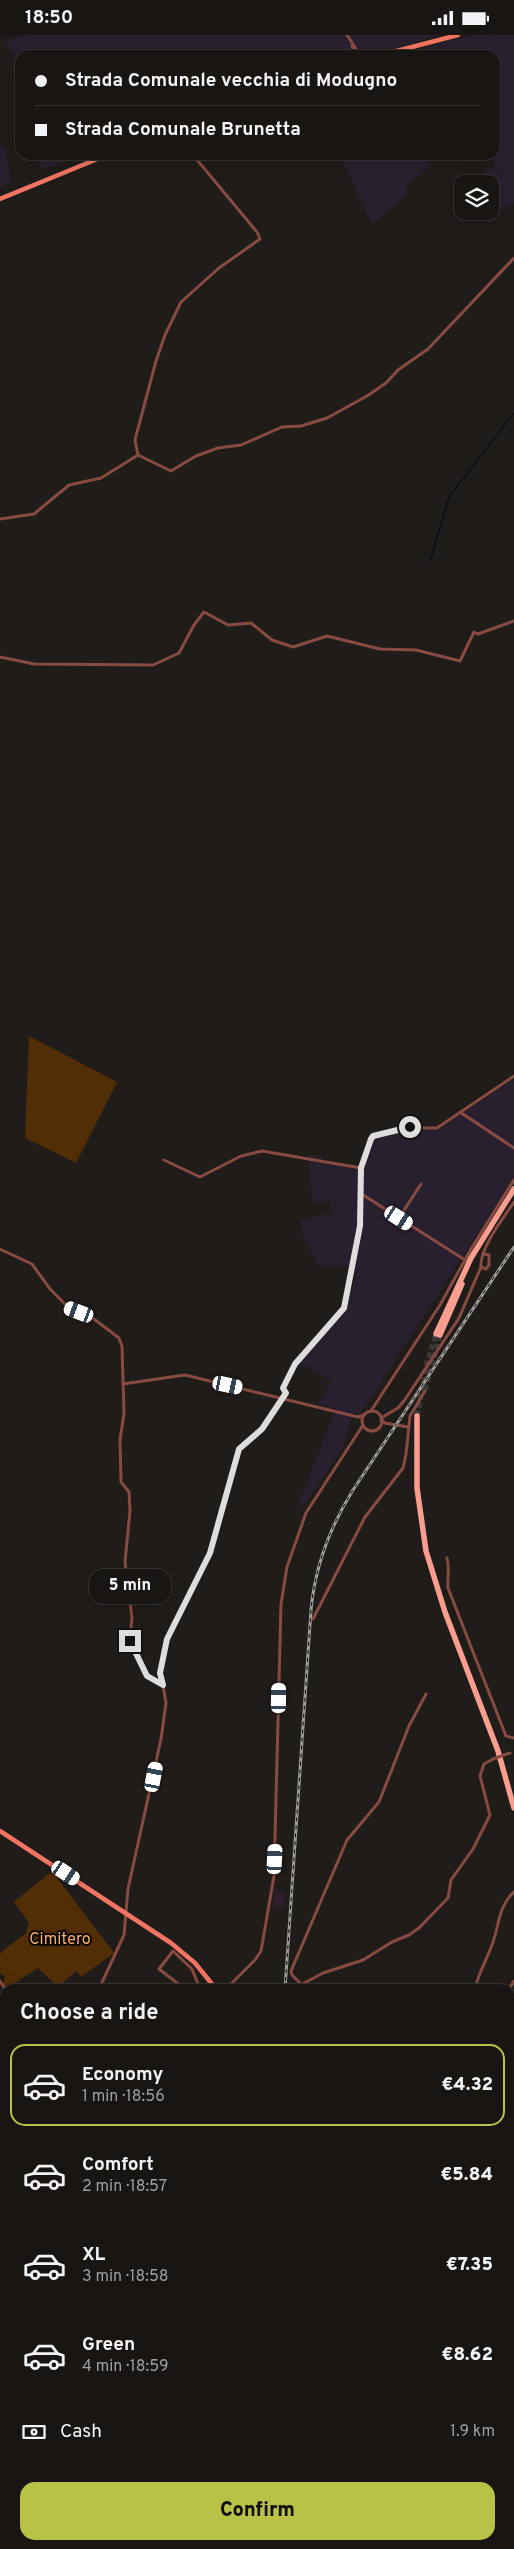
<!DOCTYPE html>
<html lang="en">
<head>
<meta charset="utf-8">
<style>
  body { margin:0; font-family:Overpass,sans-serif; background:#252221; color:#f1f3f6; height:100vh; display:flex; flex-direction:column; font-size:19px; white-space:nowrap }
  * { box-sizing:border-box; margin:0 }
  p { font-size:16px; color:#9f9fa0 }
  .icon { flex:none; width:28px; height:28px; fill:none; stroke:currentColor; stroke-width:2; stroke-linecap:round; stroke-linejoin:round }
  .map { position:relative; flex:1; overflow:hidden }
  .sheet { position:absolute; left:0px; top:1949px; width:515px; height:566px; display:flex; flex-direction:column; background:#181513; border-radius:15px 15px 0 0; box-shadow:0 5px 20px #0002,0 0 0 1px #363433 }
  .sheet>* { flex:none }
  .hud { position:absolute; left:15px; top:15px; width:485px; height:110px; border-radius:15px; box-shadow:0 5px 20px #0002,0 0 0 1px #363433; display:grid; align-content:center; height:110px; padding:0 20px; background:#181513 }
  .tools { position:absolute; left:454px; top:140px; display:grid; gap:10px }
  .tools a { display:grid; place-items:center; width:45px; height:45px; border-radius:10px; background:#181513; box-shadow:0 5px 20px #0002,0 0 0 1px #363433; font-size:25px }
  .end { position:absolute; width:22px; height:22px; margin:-11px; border:6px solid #dfdddb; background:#111; box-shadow:0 0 0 2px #111 }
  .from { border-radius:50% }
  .bubble { position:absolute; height:35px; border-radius:15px; background:#181513; box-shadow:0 5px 20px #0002,0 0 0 1px #363433; font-size:16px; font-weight:800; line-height:35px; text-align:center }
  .car { position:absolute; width:15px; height:30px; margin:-15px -8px; border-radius:6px; box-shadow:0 0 4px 1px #0007; background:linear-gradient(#fff 24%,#345 0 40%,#fff 0 76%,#345 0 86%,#fff 0) }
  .hud b { display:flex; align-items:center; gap:18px; height:48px; font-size:19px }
  .hud b+b { border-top:1px solid #363433 }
  .hud i { width:12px; height:12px; background:#f1f3f6 }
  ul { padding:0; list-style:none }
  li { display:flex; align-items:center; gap:15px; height:82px; margin:0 10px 8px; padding:0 10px; border:2px solid transparent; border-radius:15px }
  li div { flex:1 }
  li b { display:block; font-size:19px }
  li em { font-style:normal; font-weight:800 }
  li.active { border-color:#b9c146 }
  li>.icon { width:45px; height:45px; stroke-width:1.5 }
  h2 { padding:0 20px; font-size:22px; line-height:60px }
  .pay { display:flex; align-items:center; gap:12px; height:55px; padding:0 20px; font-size:19px }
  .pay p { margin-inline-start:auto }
  .action { display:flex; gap:10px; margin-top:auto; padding:10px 20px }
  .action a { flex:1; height:58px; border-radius:15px; background:#b9c146; color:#111; font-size:20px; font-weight:800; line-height:58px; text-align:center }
  .status { display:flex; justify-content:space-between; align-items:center; height:35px; padding:0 25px; background:#181513; direction:ltr }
  .status svg { height:14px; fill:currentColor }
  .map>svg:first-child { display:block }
</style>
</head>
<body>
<div class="status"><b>18:50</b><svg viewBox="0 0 49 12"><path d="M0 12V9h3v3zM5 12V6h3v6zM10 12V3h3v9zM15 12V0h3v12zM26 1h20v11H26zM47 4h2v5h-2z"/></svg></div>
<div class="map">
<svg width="514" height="2514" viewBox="0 0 514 2514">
  <rect width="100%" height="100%" fill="#201c19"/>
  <polygon fill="#2c1f2b" points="274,1853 285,1857 284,1871 272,1876"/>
  <g fill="#29202f">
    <polygon points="24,0 441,0 372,20 20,20 20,30 5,7"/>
    <polygon points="473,0 514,0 514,169 498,176 490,161 490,149 484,149 479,140 495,130 491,120 495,120 495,20 397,20"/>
    <polygon points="4,110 11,147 0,153 0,112"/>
    <polygon points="38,120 90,120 41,134"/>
    <polygon points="340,120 433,120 428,123 432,129 405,152 408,159 372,189"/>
    <polygon points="512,1045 514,1047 514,1143 360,1379 352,1378 343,1414 330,1432 304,1470 298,1470 336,1374 318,1369 332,1346 298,1328 346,1275 357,1237 353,1234 354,1231 320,1232 304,1205 300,1185 332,1178 330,1166 312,1168 309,1120 323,1121 323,1128 364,1136 374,1103 411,1094 438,1095"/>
  </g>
  <g fill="#522e07">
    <polygon points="29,1001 117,1047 76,1128 25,1103"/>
    <polygon points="52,1836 114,1918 81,1942 76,1936 58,1952 38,1933 6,1954 3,1949 5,1942 0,1938 0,1918 26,1898 29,1888 14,1867"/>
    <polygon points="0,2263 5,2268 5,2307 0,2310"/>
  </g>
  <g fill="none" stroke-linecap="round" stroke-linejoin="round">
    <polyline stroke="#000516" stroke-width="1" points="430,527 449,462 514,378"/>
    <g stroke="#3d3936" stroke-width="5.5" stroke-dasharray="5.5 3" stroke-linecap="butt">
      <polyline points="425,1355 440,1300"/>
      <polyline points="417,1381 426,1332 436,1299"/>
    </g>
    <g stroke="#874b41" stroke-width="3">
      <polyline points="347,0 360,20"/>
      <polyline points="352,10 355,20"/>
      <polyline points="138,420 171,436 196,421 218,413 241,410 282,392 301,391 327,383 367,361 386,348 398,335 428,314 514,223"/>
      <polyline points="0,484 34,479 69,450 101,443 138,420 135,405 156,326 165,300 181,267 219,233 260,204 257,197 193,120"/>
      <polyline points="0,622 34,629 153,630 179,618 194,590 204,577 228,590 251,588 272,605 293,612 327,601 380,614 416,615 460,626 474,597 478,599 514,586"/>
      <polyline points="460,1077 514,1113"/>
      <polyline points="164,1125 200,1142 241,1121 262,1116 361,1133"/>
      <polyline points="360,1158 465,1225"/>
      <polyline points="399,1183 421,1149"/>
      <polyline points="0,1214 32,1229 50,1254 68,1272 90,1281 119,1303 122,1311 124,1378 120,1405 121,1447 129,1457 130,1476 125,1527 132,1583 130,1605 147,1641 162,1650"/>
      <polyline points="481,1232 486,1234 489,1230 489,1220 484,1219"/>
      <polyline points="123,1349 185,1340 358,1382 364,1380"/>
      <polyline points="371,1376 440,1270 471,1214 514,1145"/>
      <circle cx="372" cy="1386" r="10"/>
      <path d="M381,1383L398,1373L404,1366L459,1283L481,1232C479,1214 504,1182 514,1167"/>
      <polyline points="381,1385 385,1388 408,1392"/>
      <path d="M447,1523C450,1535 447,1541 448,1553L506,1701L514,1703"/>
      <polyline points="313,1584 365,1482 403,1433 406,1419 410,1381 425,1356"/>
      <polyline points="0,1946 5,1954"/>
      <polyline points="300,1948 292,1940 291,1936 347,1805 379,1767 409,1691 426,1659"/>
      <polyline points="99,1954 124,1900 128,1854 161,1704 166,1668 161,1638 167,1604 174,1587 211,1518 239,1414 263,1394 285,1358 283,1353 295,1329 344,1273 360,1191 361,1133 371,1104 373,1101 410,1093 437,1093 514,1041"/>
      <polyline points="185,1954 159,1934 173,1916 192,1934 200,1954"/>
      <polyline points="226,1954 255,1925 261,1916 274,1841 281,1569 287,1532 306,1478 363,1390"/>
      <polyline points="293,1954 323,1938 363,1925 392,1907 409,1900 419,1893 448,1863 451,1845 473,1814 490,1780 480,1741 484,1729 493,1724"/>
      <path d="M475,1954C479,1937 486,1926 492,1910C499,1892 498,1871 514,1857"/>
      <polyline points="509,1954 514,1946"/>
      <polyline points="0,1990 5,1990"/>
      <polyline points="0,2004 5,1999"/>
      <polyline points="0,2006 5,2014"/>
      <polyline points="0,2031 5,2035"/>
      <polyline points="0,2040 5,2036"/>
      <polyline points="0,2059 5,2055"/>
      <polyline points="0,2087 5,2084"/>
      <polyline points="0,2116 5,2118"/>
      <polyline points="0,2128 5,2128"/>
      <polyline points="0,2136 5,2136"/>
      <polyline points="0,2157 5,2147"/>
      <polyline points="0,2178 4,2177"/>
      <polyline points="0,2192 5,2193"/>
      <polyline points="510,2197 514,2184"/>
      <polyline points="0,2212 5,2210"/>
      <polyline points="0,2218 5,2217"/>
      <polyline points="0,2227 5,2235"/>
      <polyline points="0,2245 5,2244"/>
      <polyline points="0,2310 5,2308"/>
      <polyline points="0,2334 5,2335"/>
      <polyline points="510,2409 513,2411"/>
      <polyline points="0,2435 5,2436"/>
      <polyline points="0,2467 5,2468"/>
      <polyline points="0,2498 5,2483"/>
      <polyline points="0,2508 5,2493"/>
      <polyline points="34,2510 47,2514"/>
      <polyline points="130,2510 133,2514"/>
      <polyline points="14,2514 16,2510"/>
      <polyline points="30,2514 31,2510"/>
      <polyline points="58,2514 60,2510"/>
      <polyline points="78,2514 80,2510"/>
      <polyline points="117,2514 119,2510"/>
      <polyline points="225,2514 226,2510"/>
      <polyline points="388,2514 392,2510"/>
    </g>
    <g stroke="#f27462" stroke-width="4.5">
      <polyline points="381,20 458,0"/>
      <polyline points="0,164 107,120"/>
      <polyline points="0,1796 171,1908 195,1928 216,1954"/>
      <polyline points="510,2032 514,2030"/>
    </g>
    <g stroke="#f99e8f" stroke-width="5.5">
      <polyline points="436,1299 471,1223 514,1154"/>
      <polyline points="440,1300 462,1249"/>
      <polyline points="417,1381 417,1453 426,1516 445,1577 498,1716 514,1773"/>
      <polyline points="510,2000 514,1998"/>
      <polyline points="510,2147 514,2132"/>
      <polyline points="510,2160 514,2146"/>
      <polyline points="308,2510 310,2514"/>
      <polyline points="324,2514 326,2510"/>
      <polyline points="329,2514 331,2510"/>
    </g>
    <g stroke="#9f9d9a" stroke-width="3">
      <g id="rail">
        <path d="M285,1954L311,1575C315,1531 330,1492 353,1455L514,1212"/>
        <polyline points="510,2493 514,2499"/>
      </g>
    </g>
    <use href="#rail" stroke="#080706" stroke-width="1" stroke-dasharray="4" stroke-linecap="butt"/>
    <polyline stroke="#874b41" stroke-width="3" points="493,1724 510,1718"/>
  </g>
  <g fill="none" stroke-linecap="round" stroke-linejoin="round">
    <polyline stroke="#dfdddb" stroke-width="6" points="130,1606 147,1641 163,1650 160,1638 167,1604 210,1518 239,1414 262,1394 286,1358 283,1353 295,1329 344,1273 360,1191 361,1133 371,1104 373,1101 410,1092"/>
  </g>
  <g text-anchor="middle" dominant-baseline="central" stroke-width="4" stroke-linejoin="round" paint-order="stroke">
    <g font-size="16" fill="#fbae68" stroke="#080706">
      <text x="60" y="1905">Cimitero</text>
    </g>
  </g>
</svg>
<div class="tools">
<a><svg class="icon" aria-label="layers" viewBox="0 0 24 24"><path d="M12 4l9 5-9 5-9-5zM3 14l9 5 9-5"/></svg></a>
</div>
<i class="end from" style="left:410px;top:1092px"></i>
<i class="end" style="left:130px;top:1606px"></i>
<div class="bubble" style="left:89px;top:1534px;width:82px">5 min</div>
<i class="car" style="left:399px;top:1183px;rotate:123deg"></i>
<i class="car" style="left:79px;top:1277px;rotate:291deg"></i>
<i class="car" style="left:228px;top:1350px;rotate:102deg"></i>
<i class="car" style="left:279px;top:1663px;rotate:1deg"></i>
<i class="car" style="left:154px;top:1742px;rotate:11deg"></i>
<i class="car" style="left:275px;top:1824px;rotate:3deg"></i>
<i class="car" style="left:66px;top:1838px;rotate:124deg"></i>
<div class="hud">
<b><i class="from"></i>Strada Comunale vecchia di Modugno</b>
<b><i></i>Strada Comunale Brunetta</b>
</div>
<section class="sheet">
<h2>Choose a ride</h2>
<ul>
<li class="active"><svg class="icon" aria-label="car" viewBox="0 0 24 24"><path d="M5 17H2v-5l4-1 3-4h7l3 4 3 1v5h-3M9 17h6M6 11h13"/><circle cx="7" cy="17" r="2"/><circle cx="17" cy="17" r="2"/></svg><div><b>Economy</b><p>1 min · 18:56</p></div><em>€4.32</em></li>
<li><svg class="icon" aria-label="car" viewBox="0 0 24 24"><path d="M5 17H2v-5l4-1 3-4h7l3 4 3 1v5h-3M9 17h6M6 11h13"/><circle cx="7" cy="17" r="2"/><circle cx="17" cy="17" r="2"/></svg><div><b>Comfort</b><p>2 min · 18:57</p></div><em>€5.84</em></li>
<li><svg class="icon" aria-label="car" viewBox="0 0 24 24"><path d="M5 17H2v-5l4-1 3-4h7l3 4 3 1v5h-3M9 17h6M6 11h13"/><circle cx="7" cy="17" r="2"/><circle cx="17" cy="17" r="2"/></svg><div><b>XL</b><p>3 min · 18:58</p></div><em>€7.35</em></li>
<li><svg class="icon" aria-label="car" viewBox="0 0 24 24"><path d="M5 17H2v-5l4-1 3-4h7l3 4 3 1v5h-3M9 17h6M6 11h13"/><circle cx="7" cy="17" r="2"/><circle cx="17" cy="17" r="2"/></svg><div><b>Green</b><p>4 min · 18:59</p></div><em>€8.62</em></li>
</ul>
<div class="pay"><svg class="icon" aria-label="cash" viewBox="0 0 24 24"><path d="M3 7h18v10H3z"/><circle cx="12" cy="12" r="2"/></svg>Cash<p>1.9 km</p></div>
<div class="action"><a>Confirm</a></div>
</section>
</div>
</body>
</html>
